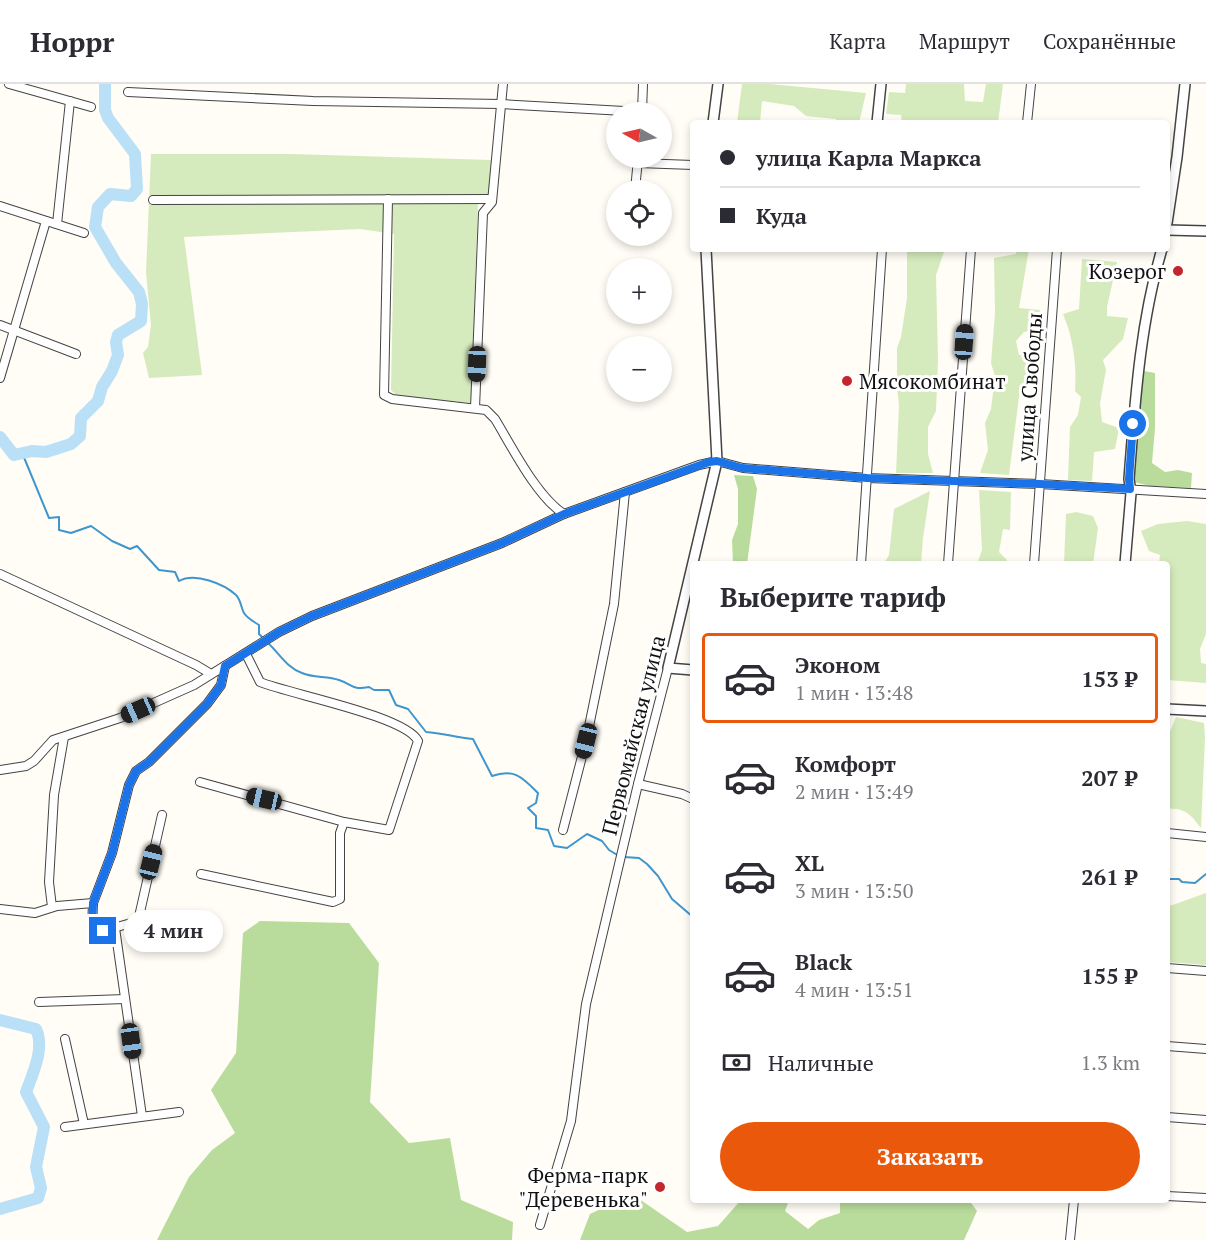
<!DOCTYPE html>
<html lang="ru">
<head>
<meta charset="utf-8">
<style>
  body { margin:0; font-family:"PT Serif",serif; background:#f7f7f7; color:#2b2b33; height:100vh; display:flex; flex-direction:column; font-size:22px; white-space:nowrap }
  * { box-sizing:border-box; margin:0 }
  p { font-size:20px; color:#7c7c81 }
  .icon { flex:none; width:33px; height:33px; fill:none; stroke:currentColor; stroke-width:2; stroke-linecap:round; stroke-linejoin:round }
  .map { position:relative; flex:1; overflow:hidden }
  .sheet { position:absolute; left:690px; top:477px; width:480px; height:642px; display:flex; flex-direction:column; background:#fff; border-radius:6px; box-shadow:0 3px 9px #0003 }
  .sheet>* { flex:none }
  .top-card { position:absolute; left:690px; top:36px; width:480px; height:132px; border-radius:6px; box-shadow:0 3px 9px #0003; display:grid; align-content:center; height:132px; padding:0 30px; background:#fff }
  .needle { width:39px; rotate:278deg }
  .buttons { position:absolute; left:606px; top:18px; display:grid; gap:12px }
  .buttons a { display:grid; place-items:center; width:66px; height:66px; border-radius:50%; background:#fff; box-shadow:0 3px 9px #0003; font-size:30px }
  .end { position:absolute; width:27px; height:27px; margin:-14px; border:8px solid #1a73e8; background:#fff; box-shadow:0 0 0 3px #fff }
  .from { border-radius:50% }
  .bubble { position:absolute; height:42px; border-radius:21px; background:#fff; box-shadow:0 3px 9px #0003; font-size:20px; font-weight:600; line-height:42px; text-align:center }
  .car { position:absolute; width:18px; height:36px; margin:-18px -9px; border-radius:8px; box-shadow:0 0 4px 2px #0007; background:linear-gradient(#222 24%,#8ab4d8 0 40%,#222 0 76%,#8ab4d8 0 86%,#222 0) }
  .top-card b { display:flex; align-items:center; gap:21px; height:57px; font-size:22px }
  .top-card b+b { border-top:2px solid #e1e1e2 }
  .top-card i { width:15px; height:15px; background:#2b2b33 }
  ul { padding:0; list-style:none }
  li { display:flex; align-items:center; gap:18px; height:90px; margin:0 12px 9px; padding:0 18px; border:3px solid transparent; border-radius:6px }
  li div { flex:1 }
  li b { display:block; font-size:22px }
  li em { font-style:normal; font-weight:600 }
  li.selected { border-color:#ea580c }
  li>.icon { width:54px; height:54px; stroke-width:1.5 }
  h2 { padding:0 30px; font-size:27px; line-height:72px }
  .pay { display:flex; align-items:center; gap:15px; height:66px; padding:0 30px; font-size:22px }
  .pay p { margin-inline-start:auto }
  .cta { display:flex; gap:12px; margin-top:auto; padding:12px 30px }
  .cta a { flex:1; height:69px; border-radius:36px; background:#ea580c; color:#fff; font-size:24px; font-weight:600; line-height:69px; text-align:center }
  header { display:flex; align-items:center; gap:36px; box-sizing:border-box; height:84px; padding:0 30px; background:#fff; border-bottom:2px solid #e1e1e2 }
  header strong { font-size:28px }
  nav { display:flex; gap:33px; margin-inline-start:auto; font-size:21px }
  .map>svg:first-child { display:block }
</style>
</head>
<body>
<header>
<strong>Hoppr</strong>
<nav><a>Карта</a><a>Маршрут</a><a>Сохранённые</a></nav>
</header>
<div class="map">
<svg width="1206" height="1156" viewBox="0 0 1206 1156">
  <rect width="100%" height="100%" fill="#fffdf5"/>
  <g fill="#d5ebbd">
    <polygon points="742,0 770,0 866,9 859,39 837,39 836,35 806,32 794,22 762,17 760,39 737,39"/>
    <polygon points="906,0 964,0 965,17 983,18 986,0 1003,0 998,39 902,39 901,31 886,30 889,8 905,9"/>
    <polygon points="151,70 292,70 491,76 488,117 478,118 471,319 397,312 391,306 394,150 360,145 184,153 202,291 149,294 143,269 148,263 151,241 146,188"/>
    <polygon points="945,165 936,191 938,276 936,327 928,343 928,370 933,389 896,389 899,321 897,303 897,264 901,253 907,214 907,166"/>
    <polygon points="1017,165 1029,165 1019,224 1040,226 1043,245 1024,248 1016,257 1019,271 1042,272 1036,300 1020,305 1009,391 980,389 988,366 985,339 991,325 995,292 991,279 995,229 994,174 1016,170"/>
    <path d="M1082,175L1117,178L1107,223V232L1128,234L1123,255L1103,276L1106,286L1100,319L1102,338L1119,344L1115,365L1094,368L1092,397L1068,396L1070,343L1078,331L1081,313L1075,307C1077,282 1073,253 1063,230L1079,225Z"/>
    <polygon points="979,406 1011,408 1010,446 1003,445 999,468 1007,476 1006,480 977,480 982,466"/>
    <polygon points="930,407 923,454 921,480 884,480 889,471 894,425"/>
    <polygon points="1076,428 1093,432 1098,444 1093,480 1064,480 1066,430"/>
    <polygon points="1187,437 1206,440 1206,550 1200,565 1201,579 1206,580 1206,599 1167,596 1167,480 1159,480 1160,471 1149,467 1141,447 1158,440"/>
    <path d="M1176,633L1204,639L1205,653L1201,744C1191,731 1185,723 1167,725V655Z"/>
    <polygon points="1206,809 1206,881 1167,878 1167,823"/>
  </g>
  <g fill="#b9dc9c">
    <polygon points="1144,287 1155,289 1155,344 1152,379 1165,388 1178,386 1192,389 1191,404 1150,402 1134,398 1134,373"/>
    <polygon points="734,391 753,392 757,405 747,480 733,480 732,456 738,440 738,405"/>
    <polygon points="260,837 349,839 379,879 370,1018 409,1059 450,1054 461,1116 513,1138 512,1156 157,1156 189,1093 212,1066 235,1049 211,1006 236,969 243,849"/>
    <polygon points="632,1110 687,1148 718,1142 741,1116 789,1116 785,1127 808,1145 819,1136 840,1129 840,1116 969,1116 977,1127 964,1156 580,1156 590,1130"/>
  </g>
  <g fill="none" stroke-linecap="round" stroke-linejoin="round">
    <g stroke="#3f96cf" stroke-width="2">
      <path d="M23,371L49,434L59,433V446L71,449L91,442L112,457L130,465L137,462L159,486L175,488L179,497C195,488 224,500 236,511C241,516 241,524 244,529C247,534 254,538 259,541V550L264,555"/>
      <path d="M268,559C279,569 287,584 302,589C313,594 327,592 339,596C354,601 351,606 369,603L374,606H389L396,621L408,625L426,648C444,649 456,654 473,655L492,692C515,684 523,694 538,709L536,719L528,724L536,732V744L548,746L554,762L567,764L587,750L602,757L609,766L619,772"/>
      <polyline points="624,773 639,774 647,780 658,792 672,815 693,833"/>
      <polyline points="1167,795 1179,795 1182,798 1195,799 1206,790"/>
    </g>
    <g stroke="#b9e0f7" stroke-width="12">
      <polyline points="0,353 14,371 32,367 46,368 71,360 80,352 81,334 98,317 102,303 112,287 118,271 116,258 118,251 141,237 142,220 139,208 116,179 95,143 98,123 110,110 131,112 137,105 135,70 108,34 105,26 105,0"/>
      <path d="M0,936L36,945C45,964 33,989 26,1008L44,1043L36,1083L41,1104L38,1114L0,1125"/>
    </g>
    <g stroke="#444" stroke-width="10">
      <g id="minor">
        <polyline points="9,0 91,23"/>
        <polyline points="128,8 313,17 501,20 642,28"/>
        <polyline points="642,28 643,0"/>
        <polyline points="1027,39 1031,0"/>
        <polyline points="638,79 693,81"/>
        <polyline points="635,106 638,75"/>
        <path d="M388,115L384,311L392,315L486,326L495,335C512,363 537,413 564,430L699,381L717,377L743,384L867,394L1040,400L1206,410"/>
        <polyline points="153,116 492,115"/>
        <polyline points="0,122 84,149"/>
        <polyline points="57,140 70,17"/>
        <polyline points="0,241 76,270"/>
        <polyline points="0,294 46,137"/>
        <polyline points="475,324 483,129 492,118 503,0"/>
        <polyline points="861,480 882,165"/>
        <polyline points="948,480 971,165"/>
        <polyline points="1034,480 1057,165"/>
        <polyline points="0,490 196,581 211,590"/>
        <polyline points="0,686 26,682 34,677 53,656 120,634 194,601 279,548 312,532 502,459 564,430"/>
        <path d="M200,698L344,738L389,746L418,657C406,632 289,610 260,598L246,570"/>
        <polyline points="638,700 682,710 693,715"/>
        <polyline points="162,731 138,837 103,847 96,847 92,844 93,819 112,769 129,701 136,687 149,678 207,620 221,601 225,582"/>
        <polyline points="563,746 586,657 614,520 625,408"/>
        <polyline points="1167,749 1206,753"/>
        <polyline points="201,790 333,818 340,815 340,749 344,738"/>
        <polyline points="52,823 49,798 54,711 64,653"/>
        <polyline points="0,825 35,829 57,822 93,819"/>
        <polyline points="115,844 142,1032"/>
        <polyline points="1167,884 1206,887"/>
        <polyline points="39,918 125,915"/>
        <polyline points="65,955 84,1040"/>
        <polyline points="1167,962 1206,965"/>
        <polyline points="1167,1033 1206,1036"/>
        <polyline points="65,1043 179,1028"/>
        <polyline points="1167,1112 1206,1114"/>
        <polyline points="540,1141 571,1037 586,920 638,700 668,584"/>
        <polyline points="1070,1156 1074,1116"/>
      </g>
    </g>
    <g stroke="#444" stroke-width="12">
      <g id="tertiary">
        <polyline points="713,39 718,0"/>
        <polyline points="877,39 881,0"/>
        <polyline points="1167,139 1177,73 1185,0"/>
        <polyline points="1167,146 1206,147"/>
        <path d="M1125,480L1131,409L1129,395C1135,318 1140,239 1162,165"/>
        <polyline points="693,586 668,584 717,377 706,165"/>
        <polyline points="1167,625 1206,627"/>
      </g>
    </g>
    <use href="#minor" stroke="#fff" stroke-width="8"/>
    <use href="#tertiary" stroke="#fff" stroke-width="9"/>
  </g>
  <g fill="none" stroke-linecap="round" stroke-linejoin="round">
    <polyline stroke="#1a73e8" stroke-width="8" points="103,847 96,847 92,844 93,819 112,769 129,701 136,687 149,678 207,620 221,601 225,582 279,548 312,532 502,459 564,430 709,378 717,377 742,384 867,394 1040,400 1130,405 1129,395 1133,340"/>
  </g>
  <g fill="#c4262e" stroke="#fff" stroke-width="2">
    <circle cx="1178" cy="187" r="6"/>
    <circle cx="847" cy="297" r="6"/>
    <circle cx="660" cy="1103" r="6"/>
  </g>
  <g text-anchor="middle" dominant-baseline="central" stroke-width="6" stroke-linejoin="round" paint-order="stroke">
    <g font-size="21" fill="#111" stroke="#fff" text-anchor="end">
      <text x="1166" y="187">Козерог</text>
      <text x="859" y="297" text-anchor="start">Мясокомбинат</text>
      <text x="648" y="1091">Ферма-парк<tspan x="648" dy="24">"Деревенька"</tspan></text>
    </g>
    <g font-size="21" fill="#111" stroke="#fff">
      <text transform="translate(1029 303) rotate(-86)">улица Свободы</text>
      <text transform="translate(633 651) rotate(-76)">Первомайская улица</text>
    </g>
  </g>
</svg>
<div class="buttons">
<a><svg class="needle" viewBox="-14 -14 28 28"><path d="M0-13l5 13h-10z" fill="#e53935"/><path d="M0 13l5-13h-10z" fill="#7c7c81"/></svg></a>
<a><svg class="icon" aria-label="locate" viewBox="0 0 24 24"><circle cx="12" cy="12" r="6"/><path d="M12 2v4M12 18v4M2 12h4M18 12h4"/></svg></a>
<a>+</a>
<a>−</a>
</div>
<i class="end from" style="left:1133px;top:340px"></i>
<i class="end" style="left:103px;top:847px"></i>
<div class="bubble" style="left:124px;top:826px;width:99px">4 мин</div>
<i class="car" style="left:964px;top:258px;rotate:4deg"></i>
<i class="car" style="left:477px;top:280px;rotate:182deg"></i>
<i class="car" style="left:138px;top:626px;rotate:246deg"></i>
<i class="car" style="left:586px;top:657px;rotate:194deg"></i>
<i class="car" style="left:264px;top:715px;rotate:283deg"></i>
<i class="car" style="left:151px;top:778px;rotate:14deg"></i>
<i class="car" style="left:131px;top:957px;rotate:172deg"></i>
<div class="top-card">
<b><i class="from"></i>улица Карла Маркса</b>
<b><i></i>Куда</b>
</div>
<section class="sheet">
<h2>Выберите тариф</h2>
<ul>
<li class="selected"><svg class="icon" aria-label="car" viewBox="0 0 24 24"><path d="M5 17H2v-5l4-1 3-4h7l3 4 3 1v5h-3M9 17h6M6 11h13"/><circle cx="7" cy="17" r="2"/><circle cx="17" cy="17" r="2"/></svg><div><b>Эконом</b><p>1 мин · 13:48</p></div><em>153 ₽</em></li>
<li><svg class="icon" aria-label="car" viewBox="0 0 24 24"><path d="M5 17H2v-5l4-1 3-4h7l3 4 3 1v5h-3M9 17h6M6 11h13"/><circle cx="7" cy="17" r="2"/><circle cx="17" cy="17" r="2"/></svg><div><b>Комфорт</b><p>2 мин · 13:49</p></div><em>207 ₽</em></li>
<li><svg class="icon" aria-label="car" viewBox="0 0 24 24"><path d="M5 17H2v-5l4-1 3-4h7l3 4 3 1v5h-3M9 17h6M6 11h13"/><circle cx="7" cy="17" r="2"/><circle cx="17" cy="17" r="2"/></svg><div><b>XL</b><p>3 мин · 13:50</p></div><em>261 ₽</em></li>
<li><svg class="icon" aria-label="car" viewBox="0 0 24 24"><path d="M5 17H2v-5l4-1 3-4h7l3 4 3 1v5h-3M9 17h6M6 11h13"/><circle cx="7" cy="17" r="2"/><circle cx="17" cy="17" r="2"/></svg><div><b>Black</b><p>4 мин · 13:51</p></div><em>155 ₽</em></li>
</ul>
<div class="pay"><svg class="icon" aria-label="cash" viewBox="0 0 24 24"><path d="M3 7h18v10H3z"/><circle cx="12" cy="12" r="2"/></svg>Наличные<p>1.3 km</p></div>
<div class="cta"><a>Заказать</a></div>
</section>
</div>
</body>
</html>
